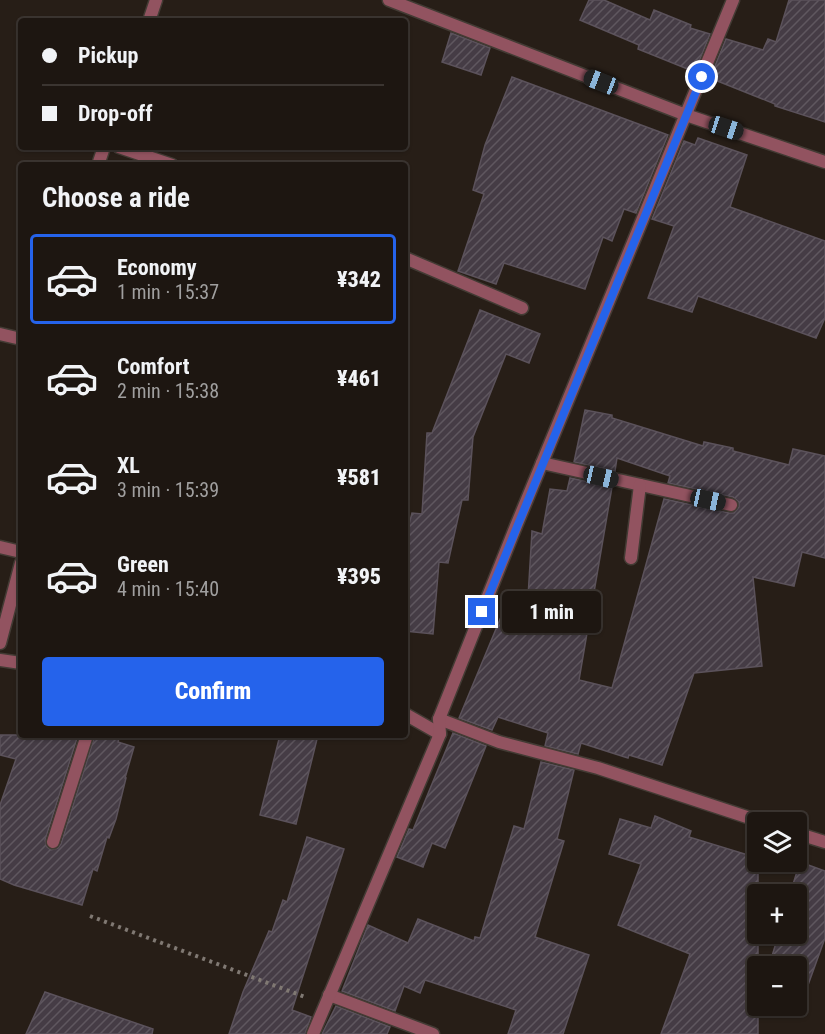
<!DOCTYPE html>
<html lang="en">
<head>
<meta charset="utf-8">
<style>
  body { margin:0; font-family:"Roboto Condensed",sans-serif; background:#251f1a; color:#f1f3f6; height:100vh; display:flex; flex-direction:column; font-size:22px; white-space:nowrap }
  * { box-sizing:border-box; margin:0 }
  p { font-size:20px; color:#a09f9f }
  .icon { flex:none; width:33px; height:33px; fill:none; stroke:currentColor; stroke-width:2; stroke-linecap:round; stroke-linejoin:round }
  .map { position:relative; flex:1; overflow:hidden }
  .drawer { position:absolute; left:18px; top:162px; width:390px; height:576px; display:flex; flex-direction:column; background:#1d1611; border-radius:6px; box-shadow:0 2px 4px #0004,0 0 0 2px #3b3531 }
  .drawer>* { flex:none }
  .banner { position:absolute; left:18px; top:18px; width:390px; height:132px; border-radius:6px; box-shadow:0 2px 4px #0004,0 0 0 2px #3b3531; display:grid; align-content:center; height:132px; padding:0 24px; background:#1d1611 }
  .tools { position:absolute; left:747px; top:812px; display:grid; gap:12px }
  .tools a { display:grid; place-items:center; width:60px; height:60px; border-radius:6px; background:#1d1611; box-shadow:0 2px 4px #0004,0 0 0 2px #3b3531; font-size:30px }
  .end { position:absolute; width:27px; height:27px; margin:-14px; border:8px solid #2563eb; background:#fff; box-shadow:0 0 0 3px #fff }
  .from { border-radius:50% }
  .bubble { position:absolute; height:42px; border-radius:6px; background:#1d1611; box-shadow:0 2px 4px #0004,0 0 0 2px #3b3531; font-size:20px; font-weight:800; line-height:42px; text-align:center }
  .car { position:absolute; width:18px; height:36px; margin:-18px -9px; border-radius:8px; box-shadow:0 0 4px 2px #0007; background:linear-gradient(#222 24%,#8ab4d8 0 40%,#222 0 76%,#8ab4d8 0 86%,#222 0) }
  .banner b { display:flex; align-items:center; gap:21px; height:57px; font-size:22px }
  .banner b+b { border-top:2px solid #3b3531 }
  .banner i { width:15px; height:15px; background:#f1f3f6 }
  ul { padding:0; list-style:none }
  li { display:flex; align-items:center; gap:18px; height:90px; margin:0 12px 9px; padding:0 12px; border:3px solid transparent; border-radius:6px }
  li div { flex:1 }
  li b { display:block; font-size:22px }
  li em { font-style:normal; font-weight:800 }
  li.current { border-color:#2563eb }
  li>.icon { width:54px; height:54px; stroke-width:1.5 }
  h2 { padding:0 24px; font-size:27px; line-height:72px }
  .cta { display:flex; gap:12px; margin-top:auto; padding:12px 24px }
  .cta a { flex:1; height:69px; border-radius:6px; background:#2563eb; color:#fff; font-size:24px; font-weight:800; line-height:69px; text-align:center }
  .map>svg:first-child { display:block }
</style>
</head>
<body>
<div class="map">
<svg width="825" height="1034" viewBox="0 0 825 1034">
  <defs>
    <pattern id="building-hatch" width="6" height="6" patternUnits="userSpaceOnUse" patternTransform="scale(1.5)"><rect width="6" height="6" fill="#453c45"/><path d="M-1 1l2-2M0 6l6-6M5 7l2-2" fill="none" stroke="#5f575f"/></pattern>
  </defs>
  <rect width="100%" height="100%" fill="#271e17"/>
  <g fill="url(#building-hatch)" stroke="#5b525b" stroke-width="1.5">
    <polygon points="589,0 604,0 650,20 654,10 691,25 690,28 710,34 695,72 638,49 639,45 580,20"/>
    <polygon points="789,0 825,0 825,122 775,106 775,104 710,78 726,39 763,50 768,39 776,42"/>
    <polygon points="451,33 490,48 481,75 442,62"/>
    <polygon points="512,77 668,135 636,213 624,209 612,241 603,237 585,289 504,263 496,284 458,271 484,194 473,190 485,145"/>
    <polygon points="698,138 747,155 730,207 825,241 825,318 816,338 698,296 692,312 648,298 674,226 652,219 684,141 695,145"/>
    <polygon points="480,310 540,334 529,363 506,354 473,437 468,500 462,500 448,563 439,562 433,634 405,631 405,540 412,513 422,514 427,433 432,433"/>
    <polygon points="585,410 612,415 612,418 703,446 704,442 733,448 733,451 789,465 793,449 825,456 825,558 802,552 794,586 753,577 762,666 694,673 662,765 629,755 628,758 581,743 578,754 545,746 548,733 498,717 492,730 459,718 501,617 527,614 532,531 542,534 550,489 567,491 570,478 612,487 579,680 612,688 664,499 729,513 734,513 739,507 739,502 733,497 668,483 670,476 617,458 615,471 574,462"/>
    <polygon points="453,733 486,746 445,848 432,843 423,867 397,857 409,829 413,830"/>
    <polygon points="0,735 78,735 45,840 47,847 51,850 58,848 61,844 95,735 120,735 118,742 134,747 125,778 126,778 116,819 109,838 107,837 97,871 93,869 82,905 14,885 0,879 0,805 16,759 0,755"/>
    <polygon points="280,735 318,735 296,824 260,815"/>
    <polygon points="541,762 574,770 557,839 564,841 535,937 589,955 563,1034 508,1034 516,1010 425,980 420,993 404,986 395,1011 342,991 368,925 408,943 418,919 474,941 475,937 480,938 514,826 524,829"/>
    <polygon points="655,816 691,831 689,837 758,858 758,1034 661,1034 690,954 618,925 641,864 609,854 620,819 651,828"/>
    <polygon points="307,837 344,849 292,1010 311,1017 305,1034 229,1034 243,992 269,931 272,932 283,900 287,902"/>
    <polygon points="800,862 825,871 825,938 808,985 796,981 796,966 769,966 779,933 796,933 796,894 790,894"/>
    <polygon points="45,992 153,1029 152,1034 26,1034"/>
    <polygon points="336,1006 390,1027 387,1034 322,1034"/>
  </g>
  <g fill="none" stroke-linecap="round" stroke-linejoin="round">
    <g stroke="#433b34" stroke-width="15">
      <g id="street">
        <polyline points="389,0 686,115 825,162"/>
        <polyline points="149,21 156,0"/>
        <polyline points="119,147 172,165"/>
        <polyline points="98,165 104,147"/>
        <polyline points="405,258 522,308"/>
        <polyline points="0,334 21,339"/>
        <polyline points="542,463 731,505"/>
        <polyline points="0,547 21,552"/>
        <polyline points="631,558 640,485"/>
        <polyline points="0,643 21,563"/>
        <polyline points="0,660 21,663"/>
        <polyline points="405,714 440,734"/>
        <polyline points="439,719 499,742 598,768 762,822"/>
        <polyline points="796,833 825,842"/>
        <polyline points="53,842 87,735"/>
        <polyline points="329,995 433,1034"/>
        <polyline points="313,1034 440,734 439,719 516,526 733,0"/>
      </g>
    </g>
    <polyline stroke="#807973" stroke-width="4" stroke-dasharray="3 4.5" stroke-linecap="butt" points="90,916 305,997"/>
    <use href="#street" stroke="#925360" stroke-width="12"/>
  </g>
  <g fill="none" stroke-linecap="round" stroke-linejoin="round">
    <polyline stroke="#2563eb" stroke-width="8" points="482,612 702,77"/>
  </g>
</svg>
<div class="tools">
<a><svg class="icon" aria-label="layers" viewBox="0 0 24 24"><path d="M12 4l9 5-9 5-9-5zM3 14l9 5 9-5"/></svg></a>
<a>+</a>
<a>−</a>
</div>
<i class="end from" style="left:702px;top:77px"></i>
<i class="end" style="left:482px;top:612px"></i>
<div class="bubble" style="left:502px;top:591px;width:99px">1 min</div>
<i class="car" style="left:601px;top:82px;rotate:291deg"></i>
<i class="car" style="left:726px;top:128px;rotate:108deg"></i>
<i class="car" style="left:601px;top:477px;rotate:103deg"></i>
<i class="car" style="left:708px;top:500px;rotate:102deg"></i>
<div class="banner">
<b><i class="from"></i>Pickup</b>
<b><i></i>Drop-off</b>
</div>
<section class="drawer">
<h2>Choose a ride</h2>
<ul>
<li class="current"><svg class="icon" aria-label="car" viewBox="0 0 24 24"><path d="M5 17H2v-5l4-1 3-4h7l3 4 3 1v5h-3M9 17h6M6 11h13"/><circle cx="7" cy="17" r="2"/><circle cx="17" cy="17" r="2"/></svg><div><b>Economy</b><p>1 min · 15:37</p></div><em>¥342</em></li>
<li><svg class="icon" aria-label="car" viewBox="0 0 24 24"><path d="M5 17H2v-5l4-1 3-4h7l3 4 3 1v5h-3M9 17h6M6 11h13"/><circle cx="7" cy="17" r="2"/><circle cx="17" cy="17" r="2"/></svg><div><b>Comfort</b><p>2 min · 15:38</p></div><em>¥461</em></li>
<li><svg class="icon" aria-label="car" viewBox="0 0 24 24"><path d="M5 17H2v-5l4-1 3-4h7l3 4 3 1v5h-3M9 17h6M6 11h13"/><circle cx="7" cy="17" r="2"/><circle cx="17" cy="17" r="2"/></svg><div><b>XL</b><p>3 min · 15:39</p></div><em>¥581</em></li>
<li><svg class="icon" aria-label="car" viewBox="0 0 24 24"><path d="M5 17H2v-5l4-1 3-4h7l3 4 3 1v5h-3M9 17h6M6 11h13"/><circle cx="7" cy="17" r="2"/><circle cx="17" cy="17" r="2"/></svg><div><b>Green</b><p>4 min · 15:40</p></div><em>¥395</em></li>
</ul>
<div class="cta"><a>Confirm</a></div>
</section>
</div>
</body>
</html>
